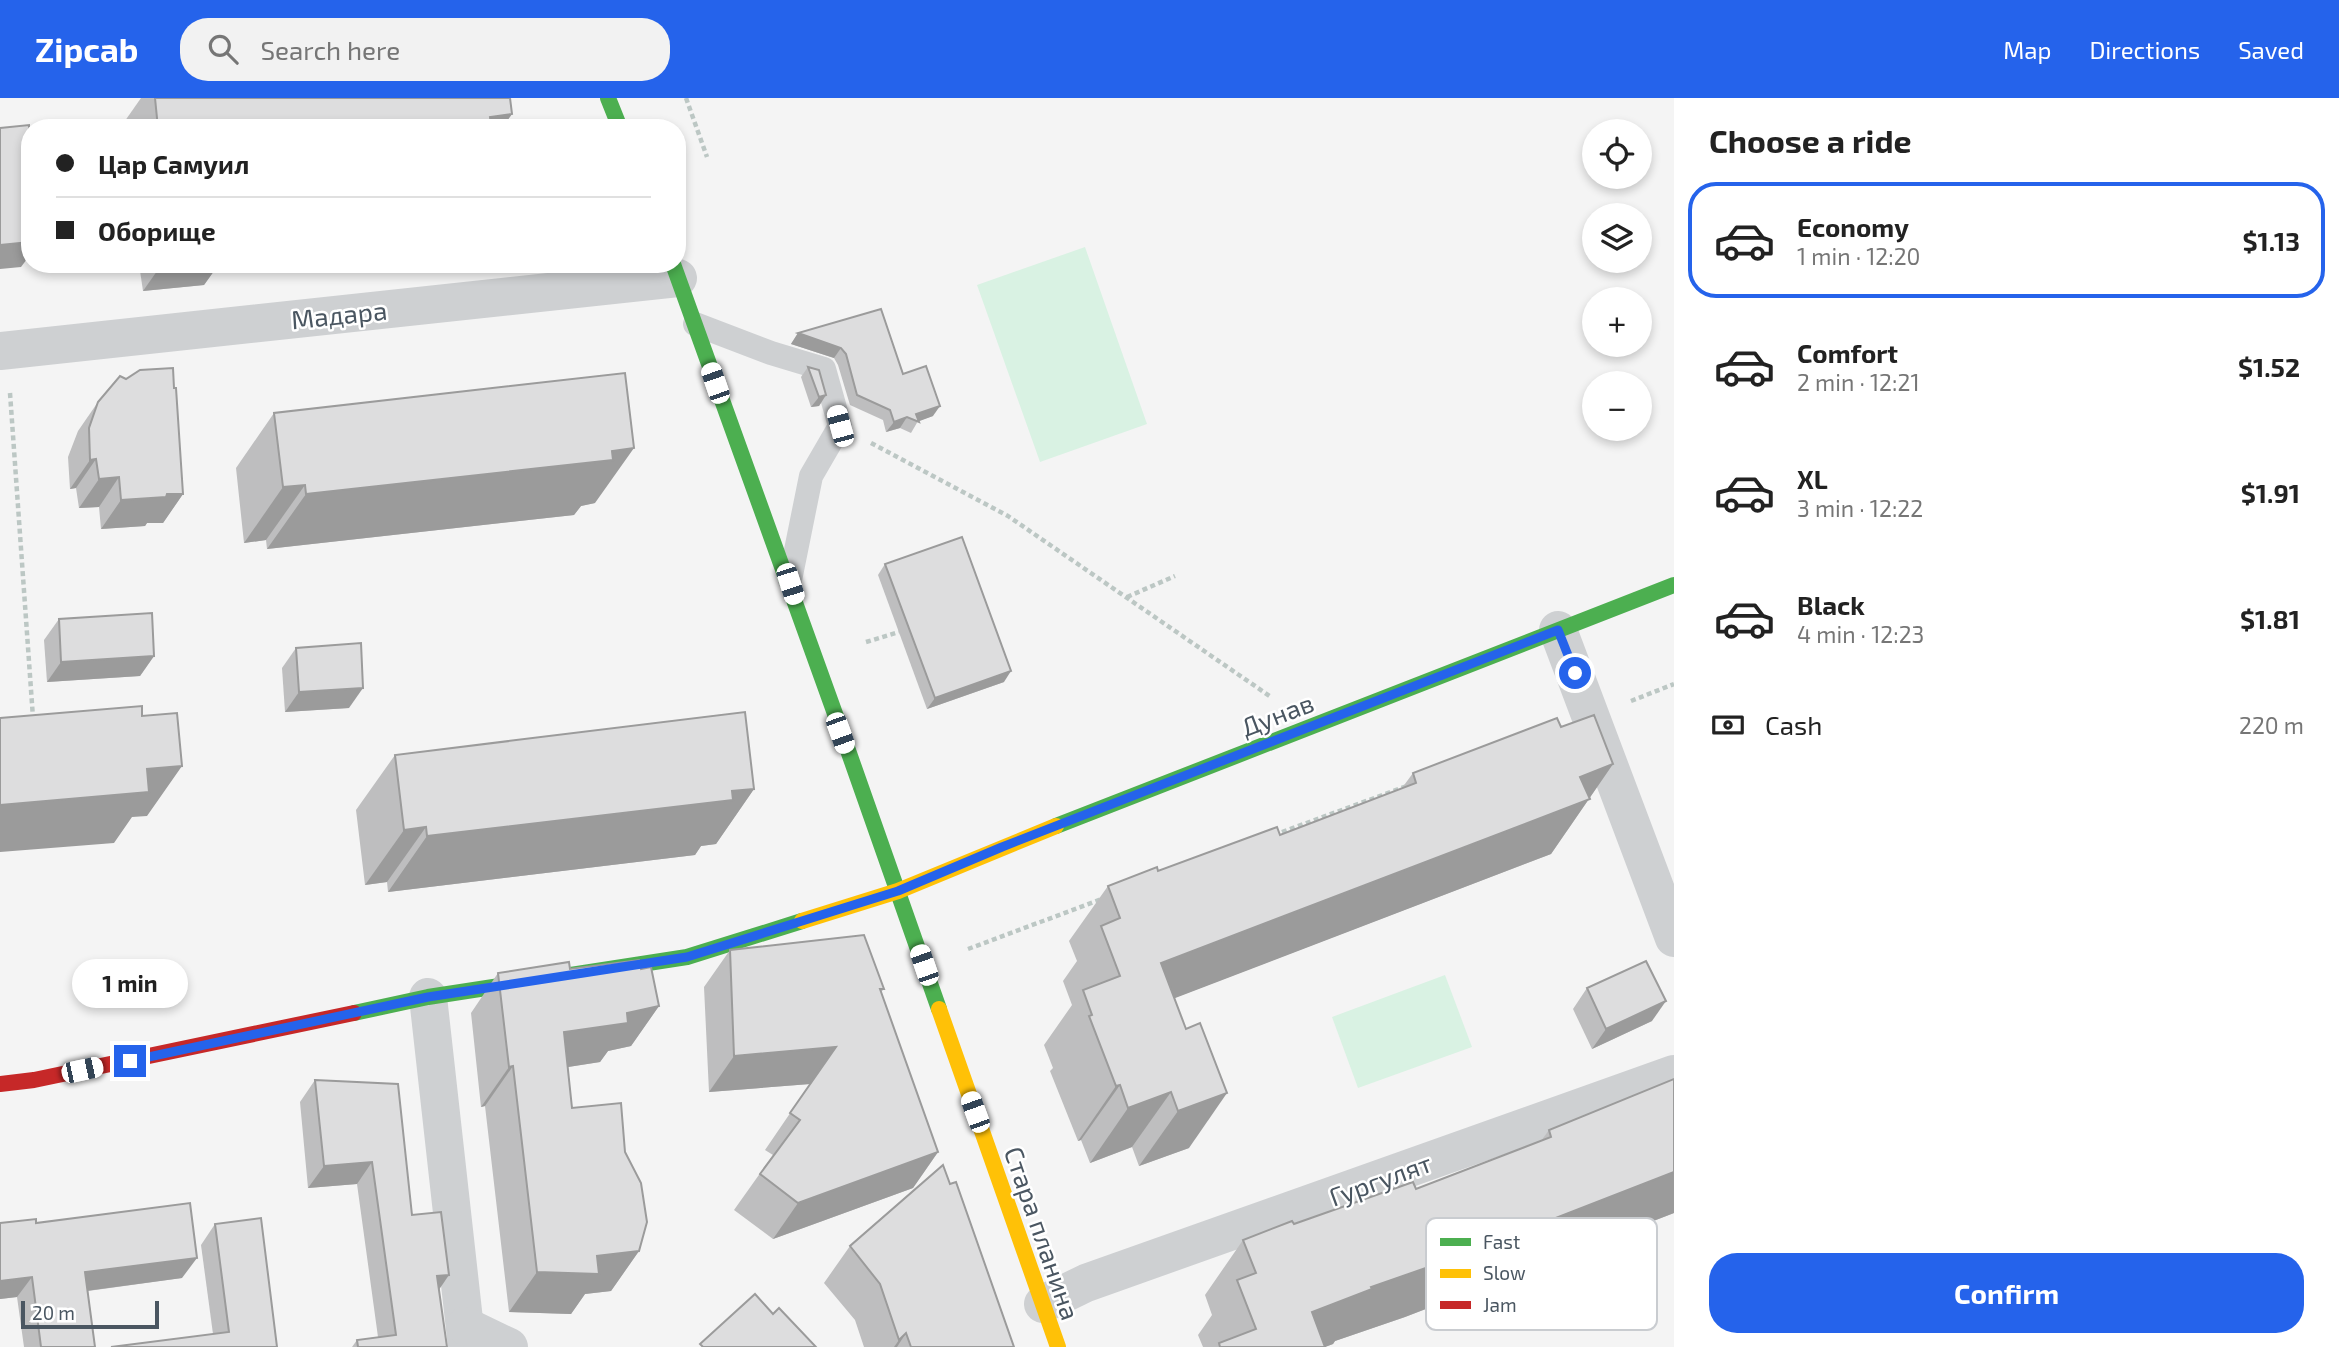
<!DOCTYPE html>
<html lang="en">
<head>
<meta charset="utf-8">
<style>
  body { margin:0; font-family:"Exo 2",sans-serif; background:#f2f2f2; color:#222; height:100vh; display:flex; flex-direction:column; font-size:26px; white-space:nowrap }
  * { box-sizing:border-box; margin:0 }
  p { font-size:23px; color:#767676 }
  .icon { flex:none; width:38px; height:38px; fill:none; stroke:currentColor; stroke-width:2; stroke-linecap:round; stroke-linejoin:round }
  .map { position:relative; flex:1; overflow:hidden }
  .sheet { display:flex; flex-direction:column; background:#fff; width:665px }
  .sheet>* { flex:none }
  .hud { position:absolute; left:21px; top:21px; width:665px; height:154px; border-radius:28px; box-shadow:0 4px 10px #0003; display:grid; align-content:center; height:154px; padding:0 35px; background:#fff }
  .buttons { position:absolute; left:1582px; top:21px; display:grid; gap:14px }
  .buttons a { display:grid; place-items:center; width:70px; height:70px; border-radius:50%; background:#fff; box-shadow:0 4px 10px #0003; font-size:35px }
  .scale { position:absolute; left:21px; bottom:18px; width:138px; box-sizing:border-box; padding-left:7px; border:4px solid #4a5661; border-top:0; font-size:19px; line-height:24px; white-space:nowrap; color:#4a5661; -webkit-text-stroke:5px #fff; paint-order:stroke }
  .end { position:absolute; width:32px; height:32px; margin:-16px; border:9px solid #2563eb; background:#fff; box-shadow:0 0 0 4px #fff }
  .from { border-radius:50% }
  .bubble { position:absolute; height:49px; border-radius:24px; background:#fff; box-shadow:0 4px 10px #0003; font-size:23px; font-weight:700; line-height:49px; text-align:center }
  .car { position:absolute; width:21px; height:42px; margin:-21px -10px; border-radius:9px; box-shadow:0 0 5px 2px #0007; background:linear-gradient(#fff 24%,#345 0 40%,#fff 0 76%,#345 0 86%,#fff 0) }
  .hud b { display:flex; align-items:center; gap:24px; height:66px; font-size:26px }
  .hud b+b { border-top:2px solid #e0e0e0 }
  .hud i { width:18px; height:18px; background:#222 }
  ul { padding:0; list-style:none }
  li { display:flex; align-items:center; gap:21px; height:116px; margin:0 14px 10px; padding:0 21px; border:4px solid transparent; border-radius:28px }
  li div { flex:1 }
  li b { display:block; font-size:26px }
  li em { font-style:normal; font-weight:700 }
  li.on { border-color:#2563eb }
  li>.icon { width:63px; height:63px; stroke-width:1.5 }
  h2 { padding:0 35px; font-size:32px; line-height:84px }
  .pay { display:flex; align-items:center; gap:18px; height:77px; padding:0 35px; font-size:26px }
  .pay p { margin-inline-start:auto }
  .button { display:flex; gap:14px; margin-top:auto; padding:14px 35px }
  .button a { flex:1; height:80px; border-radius:28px; background:#2563eb; color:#fff; font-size:28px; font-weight:700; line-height:80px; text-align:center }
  header { display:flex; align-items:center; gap:42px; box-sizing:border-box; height:98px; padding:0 35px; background:#2563eb; color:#fff }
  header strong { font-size:33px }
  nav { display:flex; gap:38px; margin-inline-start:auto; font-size:24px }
  .search { width:490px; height:63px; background:#f2f2f2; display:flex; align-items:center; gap:18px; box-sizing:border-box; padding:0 24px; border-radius:28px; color:#767676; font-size:26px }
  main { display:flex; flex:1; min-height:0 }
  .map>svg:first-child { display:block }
</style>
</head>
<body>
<header>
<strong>Zipcab</strong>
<div class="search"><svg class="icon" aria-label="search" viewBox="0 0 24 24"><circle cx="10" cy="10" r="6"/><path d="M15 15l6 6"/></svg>Search here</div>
<nav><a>Map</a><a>Directions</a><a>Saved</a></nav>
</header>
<main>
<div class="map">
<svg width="1674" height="1249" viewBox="0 0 1674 1249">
  <rect width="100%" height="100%" fill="#f4f4f4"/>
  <g fill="#d9f2e3">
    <polygon points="1085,149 1147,326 1040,364 977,187"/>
    <polygon points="1445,877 1472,949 1358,990 1332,919"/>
  </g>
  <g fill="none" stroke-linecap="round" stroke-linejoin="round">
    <g stroke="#bcc7c4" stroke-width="4.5" stroke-dasharray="5 3.5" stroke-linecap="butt">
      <polyline points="686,0 707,59"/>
      <polyline points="10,295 33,620"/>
      <polyline points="871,345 1008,418 1271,599"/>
      <polyline points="1127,499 1175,478"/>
      <polyline points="866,544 899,534"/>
      <polyline points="1631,603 1674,586"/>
      <polyline points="1274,737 1407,688"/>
      <polyline points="968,851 1102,801"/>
    </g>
    <polyline stroke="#ced0d2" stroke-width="24" points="695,226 771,255 824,271 840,328 811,378 790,482"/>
    <g stroke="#ced0d2" stroke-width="38">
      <polyline points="0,253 678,180"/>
      <polyline points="1558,532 1674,840"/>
      <polyline points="428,899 467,1249"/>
      <polyline points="1043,1206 1086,1185 1674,976"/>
      <polyline points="465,1228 509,1249"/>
    </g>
    <g stroke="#4caf50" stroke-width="16">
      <polyline points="608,0 620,30"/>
      <path d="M673,166C764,414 852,662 939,911"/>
      <polyline points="1056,728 1674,487"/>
      <polyline points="354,915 428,899 687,859 802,823"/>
    </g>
    <g stroke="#ffc107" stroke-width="16">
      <polyline points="802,823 898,793 1056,728"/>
      <polyline points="939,911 1058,1249"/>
    </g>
    <polyline stroke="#c62828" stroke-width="16" points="0,986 34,982 354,915"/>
  </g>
  <g fill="#bebebf">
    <polygon points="141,0 510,0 512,16 502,30 120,30"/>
    <polygon points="139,166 219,166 204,187 143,193"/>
    <polygon points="881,211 903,276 933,318 918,323 911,335 900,330 886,334 883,322 850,307 838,267 834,260 791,246 798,235"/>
    <polygon points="808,269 826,297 819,308 811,309 801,279"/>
    <polygon points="98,304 183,396 163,425 147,425 145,428 101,431 99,409 79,410 76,390 70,391 68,359 78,333"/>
    <polygon points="274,315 595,405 581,408 574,417 267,451 266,442 244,445 236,370"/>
    <polygon points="885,466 1004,584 927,611 878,477"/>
    <polygon points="59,521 154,558 140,578 47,584 44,542"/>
    <polygon points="296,550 349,610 285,614 282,570"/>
    <polygon points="1561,629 1613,666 1551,756 1174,900 1189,1050 1139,1068 1132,1049 1090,1065 1081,1042 1078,1043 1050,973 1053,970 1044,947 1072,907 1063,883 1077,863 1069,843 1108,788 1280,737 1402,690 1413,675"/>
    <polygon points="395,657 754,691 716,746 701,748 695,757 388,794 387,784 365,787 356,712"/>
    <polygon points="730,852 884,891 881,894 938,1054 913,1090 773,1141 734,1112 773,1057 765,1052 810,986 709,994 704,889"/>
    <polygon points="570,871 641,871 659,908 631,948 608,953 600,964 568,969 572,1010 625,1054 639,1153 611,1193 585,1196 571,1216 509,1214 485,1008 481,1009 471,915 498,875"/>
    <polygon points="1587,890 1652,923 1592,951 1573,911"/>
    <polygon points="1674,981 1674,1115 1405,1219 1335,1243 1333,1246 1325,1249 1203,1249 1198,1237 1212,1217 1205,1197 1243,1142 1294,1126 1416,1091 1541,1043 1549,1032"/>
    <polygon points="315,982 412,1117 439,1191 447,1249 352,1249 357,1242 378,1239 357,1086 308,1090 300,1004"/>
    <polygon points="950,1086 1014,1249 864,1249 855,1222 824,1185 850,1148"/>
    <polygon points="0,1125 36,1125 182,1180 88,1193 95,1249 24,1249 17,1199 0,1201"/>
    <polygon points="215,1126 277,1249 213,1236 201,1147"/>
  </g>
  <g fill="#9b9b9b">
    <polygon points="512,16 502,30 455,30 490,19"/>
    <polygon points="30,144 30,157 21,169 0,171 0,147"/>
    <polygon points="162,166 219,166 204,187 143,193"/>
    <polygon points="798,235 841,250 834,260 791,246"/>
    <polygon points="826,297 819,308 811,309 819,299"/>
    <polygon points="940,308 933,318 917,324 916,316"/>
    <polygon points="907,319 900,330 886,334 894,324"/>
    <polygon points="634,350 595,405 581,408 574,417 267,451 306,396"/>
    <polygon points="96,361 76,390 70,391 90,362"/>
    <polygon points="119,379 99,409 79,410 99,381"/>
    <polygon points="305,387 266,442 244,445 283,389"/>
    <polygon points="167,396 183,396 163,425 147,425 145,428 101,431 121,402"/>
    <polygon points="154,558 140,578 47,584 61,564"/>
    <polygon points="1011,573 1004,584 927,611 935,600"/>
    <polygon points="363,590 349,610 285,614 299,594"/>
    <polygon points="1613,666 1551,756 1123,920 1161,865 1580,679"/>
    <polygon points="182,668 147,718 132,719 114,745 0,754 0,707 147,671"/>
    <polygon points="754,691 716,746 701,748 695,757 388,794 427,738 732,693"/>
    <polygon points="426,729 387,784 365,787 404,732"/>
    <polygon points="1666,903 1652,923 1592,951 1606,931"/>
    <polygon points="659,908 631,948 608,953 600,964 536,974 564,934 627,915"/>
    <polygon points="836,949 810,986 709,994 734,958"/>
    <polygon points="513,968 485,1008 481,1009 509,969"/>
    <polygon points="1120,987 1081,1042 1078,1043 1116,988"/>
    <polygon points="1171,994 1132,1049 1090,1065 1128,1010"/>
    <polygon points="1227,995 1189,1050 1139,1068 1178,1013"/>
    <polygon points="938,1054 913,1090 773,1141 798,1105"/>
    <polygon points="372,1064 357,1086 308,1090 324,1068"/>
    <polygon points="1674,1074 1674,1115 1405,1219 1335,1243 1333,1246 1325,1249 1312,1214 1371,1189"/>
    <polygon points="639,1153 611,1193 585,1196 571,1216 509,1214 537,1174 597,1158"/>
    <polygon points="197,1160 182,1180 71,1195 85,1174"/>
    <polygon points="449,1177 434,1199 437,1178"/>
    <polygon points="32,1179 17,1199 0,1201 0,1183"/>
    <polygon points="906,1235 897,1249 894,1249 899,1242"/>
  </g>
  <g fill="#ddddde" stroke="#9b9b9b" stroke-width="2">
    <polygon points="155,0 510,0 512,16 490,19 491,26 455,30 158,30"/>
    <polygon points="29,27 30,144 0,147 0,30"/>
    <polygon points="881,211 903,276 926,268 940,308 916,316 919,324 907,319 894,324 890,312 857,297 846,256 841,250 798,235"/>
    <polygon points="808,269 819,272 826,297 819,299"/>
    <polygon points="173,270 174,290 176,290 183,396 167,396 166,399 121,402 119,379 99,381 96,361 90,362 89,330 98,304 120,278 126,281 140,272"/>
    <polygon points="625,275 634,350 612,353 613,362 306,396 305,387 283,389 274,315"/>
    <polygon points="962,439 1011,573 935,600 885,466"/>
    <polygon points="152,515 154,558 61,564 59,521"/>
    <polygon points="361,545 363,590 299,594 296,550"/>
    <polygon points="142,608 142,618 177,615 182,668 147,671 149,694 0,707 0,620"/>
    <polygon points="745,614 754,691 732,693 733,702 427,738 426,729 404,732 395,657"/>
    <polygon points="1594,617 1613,666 1580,679 1590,701 1161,865 1186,931 1200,925 1227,995 1178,1013 1171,994 1128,1010 1120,987 1116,988 1089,918 1092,917 1083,892 1120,878 1101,828 1120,820 1108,788 1157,769 1158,773 1277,729 1280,737 1416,685 1413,675 1557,620 1561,629"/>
    <polygon points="864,837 884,891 880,891 938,1054 798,1105 760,1076 800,1022 790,1015 836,949 734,958 730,852"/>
    <polygon points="639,862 641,871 651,869 659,908 627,915 628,925 564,934 572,1010 621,1005 625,1054 641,1085 647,1124 639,1153 597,1158 599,1176 537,1174 513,968 509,969 498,875 569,864 570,871"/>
    <polygon points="1646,863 1666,903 1606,931 1587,890"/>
    <polygon points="1674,981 1674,1074 1443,1164 1371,1189 1372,1191 1312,1214 1325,1249 1220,1249 1219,1245 1256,1231 1237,1182 1256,1175 1243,1142 1292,1123 1294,1126 1413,1084 1416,1091 1551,1039 1549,1032"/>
    <polygon points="315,982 398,986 412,1117 441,1114 449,1177 437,1178 447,1249 358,1249 357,1242 396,1237 372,1064 324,1068"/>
    <polygon points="943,1067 950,1086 956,1084 1014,1249 911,1249 906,1235 899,1242 880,1186 850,1148"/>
    <polygon points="190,1105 197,1160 85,1174 95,1249 41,1249 32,1179 0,1183 0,1125 36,1121 36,1125"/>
    <polygon points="261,1120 277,1249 111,1249 229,1234 215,1126"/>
    <polygon points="755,1196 773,1216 779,1210 816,1249 703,1249 700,1246"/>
  </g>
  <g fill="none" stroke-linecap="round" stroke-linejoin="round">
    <polyline stroke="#2563eb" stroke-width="9" points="130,963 428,899 687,859 898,793 1002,749 1558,532 1575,575"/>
  </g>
  <g text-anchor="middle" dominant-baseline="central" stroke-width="5" stroke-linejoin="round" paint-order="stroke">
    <g font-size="26" fill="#4a5661" stroke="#fff">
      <text transform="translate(339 216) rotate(-6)">Мадара</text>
      <text transform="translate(1277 616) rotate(-21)">Дунав</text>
      <text transform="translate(1380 1081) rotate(-20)">Гургулят</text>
      <text transform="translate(1043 1135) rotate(71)">Стара планина</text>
    </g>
  </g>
  <rect x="1426" y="1120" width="231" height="112" rx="10" fill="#fff" stroke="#c9ccd0" stroke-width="2"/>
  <rect x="1440" y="1140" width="31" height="8" fill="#4caf50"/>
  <rect x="1440" y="1171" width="31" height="9" fill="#ffc107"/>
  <rect x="1440" y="1203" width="31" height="8" fill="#c62828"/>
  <g font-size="19" fill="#4a5661">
    <text x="1483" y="1151">Fast</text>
    <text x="1483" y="1182">Slow</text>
    <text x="1483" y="1214">Jam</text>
  </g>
</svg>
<div class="buttons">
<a><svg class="icon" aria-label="locate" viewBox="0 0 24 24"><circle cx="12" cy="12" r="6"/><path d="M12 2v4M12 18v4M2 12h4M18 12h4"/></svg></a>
<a><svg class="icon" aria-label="layers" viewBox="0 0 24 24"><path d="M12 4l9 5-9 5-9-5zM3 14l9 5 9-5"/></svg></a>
<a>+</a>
<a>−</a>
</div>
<div class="scale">20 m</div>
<i class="end from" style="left:1575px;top:575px"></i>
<i class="end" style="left:130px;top:963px"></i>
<div class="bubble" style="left:72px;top:861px;width:116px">1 min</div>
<i class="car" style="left:715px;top:285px;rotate:341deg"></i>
<i class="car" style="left:840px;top:328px;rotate:345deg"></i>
<i class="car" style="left:790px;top:486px;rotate:162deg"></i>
<i class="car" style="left:840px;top:635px;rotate:160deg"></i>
<i class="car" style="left:924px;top:867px;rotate:341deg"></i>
<i class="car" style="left:82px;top:972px;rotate:78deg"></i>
<i class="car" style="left:975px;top:1014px;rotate:340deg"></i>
<div class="hud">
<b><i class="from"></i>Цар Самуил</b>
<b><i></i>Оборище</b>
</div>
</div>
<section class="sheet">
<h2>Choose a ride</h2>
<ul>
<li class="on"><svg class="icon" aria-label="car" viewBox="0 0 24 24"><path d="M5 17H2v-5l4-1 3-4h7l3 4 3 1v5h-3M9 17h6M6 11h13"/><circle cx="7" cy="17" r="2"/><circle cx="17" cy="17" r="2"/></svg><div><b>Economy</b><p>1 min · 12:20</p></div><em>$1.13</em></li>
<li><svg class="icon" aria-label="car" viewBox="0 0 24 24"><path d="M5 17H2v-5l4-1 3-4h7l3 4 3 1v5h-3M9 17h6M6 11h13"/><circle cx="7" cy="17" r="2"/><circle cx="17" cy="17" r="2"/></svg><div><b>Comfort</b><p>2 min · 12:21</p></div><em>$1.52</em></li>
<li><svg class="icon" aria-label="car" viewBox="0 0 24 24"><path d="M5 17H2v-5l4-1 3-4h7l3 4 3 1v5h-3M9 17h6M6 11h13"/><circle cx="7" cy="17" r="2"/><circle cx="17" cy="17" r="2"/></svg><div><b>XL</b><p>3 min · 12:22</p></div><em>$1.91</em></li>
<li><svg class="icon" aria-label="car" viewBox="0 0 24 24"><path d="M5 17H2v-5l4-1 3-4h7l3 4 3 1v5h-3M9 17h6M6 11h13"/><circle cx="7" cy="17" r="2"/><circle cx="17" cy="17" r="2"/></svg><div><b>Black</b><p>4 min · 12:23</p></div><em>$1.81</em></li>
</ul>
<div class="pay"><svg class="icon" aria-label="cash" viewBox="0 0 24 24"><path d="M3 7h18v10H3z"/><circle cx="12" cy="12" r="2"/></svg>Cash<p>220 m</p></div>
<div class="button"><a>Confirm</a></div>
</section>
</main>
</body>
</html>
